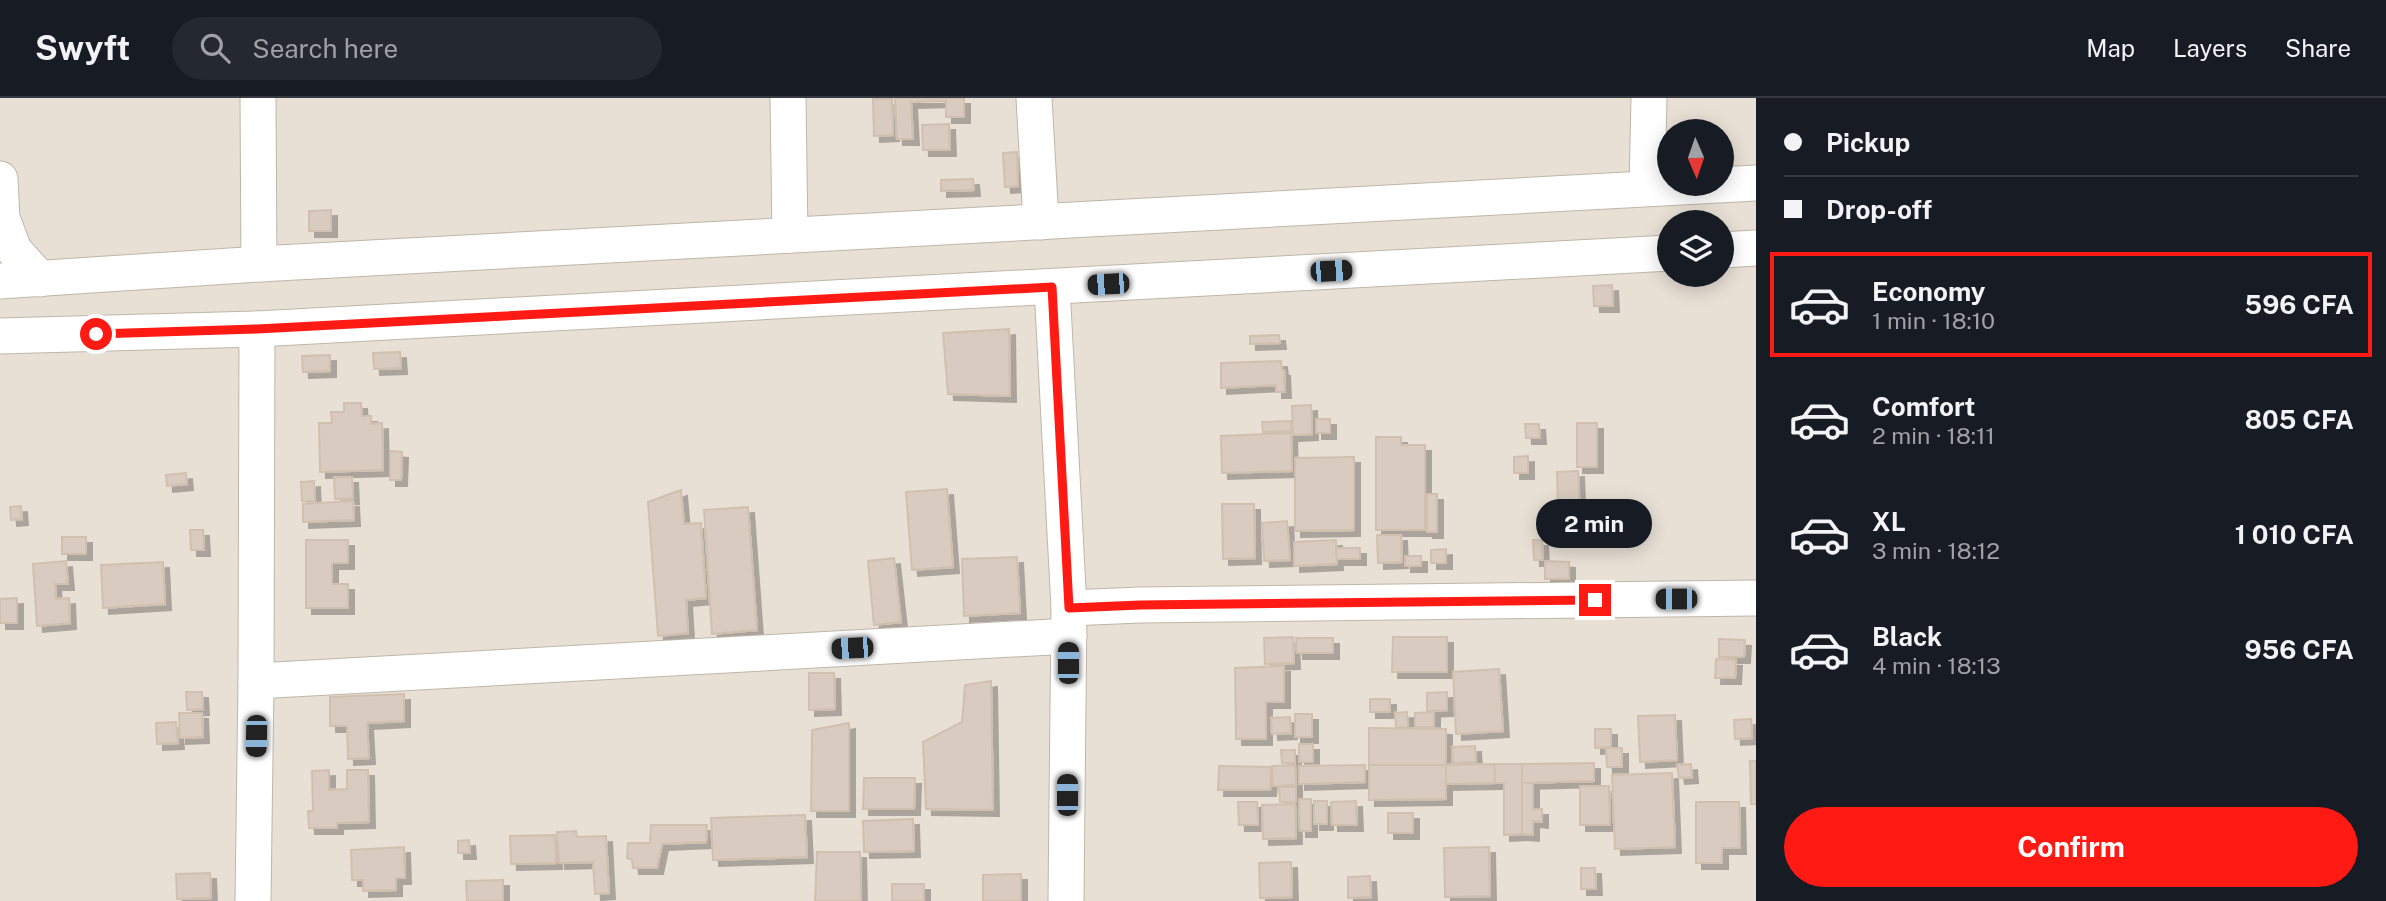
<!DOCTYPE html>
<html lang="en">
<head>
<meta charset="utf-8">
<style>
  body { margin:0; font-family:"Public Sans",sans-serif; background:#242831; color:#f1f3f6; height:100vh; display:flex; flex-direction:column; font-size:26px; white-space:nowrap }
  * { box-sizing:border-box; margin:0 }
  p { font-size:23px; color:#9ea1a6 }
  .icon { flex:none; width:38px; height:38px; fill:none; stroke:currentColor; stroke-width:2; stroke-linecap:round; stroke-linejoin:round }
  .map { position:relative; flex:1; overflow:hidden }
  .details { display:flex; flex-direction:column; background:#171b24; width:630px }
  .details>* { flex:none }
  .top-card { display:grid; align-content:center; height:154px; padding:0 28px; background:#171b24 }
  .needle { width:46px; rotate:178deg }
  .fabs { position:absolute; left:1657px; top:21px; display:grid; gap:14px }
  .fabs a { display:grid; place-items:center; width:77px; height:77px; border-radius:50%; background:#171b24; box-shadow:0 4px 18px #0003; font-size:35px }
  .end { position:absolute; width:32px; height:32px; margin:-16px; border:9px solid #ff1a13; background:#fff; box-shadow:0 0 0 4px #fff }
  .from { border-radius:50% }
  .bubble { position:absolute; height:49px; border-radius:24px; background:#171b24; box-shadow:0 4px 18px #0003; font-size:23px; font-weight:700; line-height:49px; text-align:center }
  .car { position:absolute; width:21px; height:42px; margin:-21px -10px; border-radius:9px; box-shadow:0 0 5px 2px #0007; background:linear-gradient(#222 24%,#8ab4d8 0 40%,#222 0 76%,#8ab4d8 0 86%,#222 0) }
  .top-card b { display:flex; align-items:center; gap:24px; height:66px; font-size:26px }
  .top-card b+b { border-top:2px solid #363941 }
  .top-card i { width:18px; height:18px; background:#f1f3f6 }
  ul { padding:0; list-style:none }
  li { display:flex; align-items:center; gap:21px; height:105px; margin:0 14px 10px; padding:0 14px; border:4px solid transparent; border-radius:0px }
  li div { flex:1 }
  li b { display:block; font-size:26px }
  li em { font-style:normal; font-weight:700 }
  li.on { border-color:#ff1a13 }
  li>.icon { width:63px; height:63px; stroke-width:1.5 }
  .button { display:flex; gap:14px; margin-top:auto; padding:14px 28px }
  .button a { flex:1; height:80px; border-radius:42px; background:#ff1a13; color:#fff; font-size:28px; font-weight:700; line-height:80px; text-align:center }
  header { display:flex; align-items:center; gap:42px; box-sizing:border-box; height:98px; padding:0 35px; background:#171b24; border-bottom:2px solid #363941 }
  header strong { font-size:33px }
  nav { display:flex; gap:38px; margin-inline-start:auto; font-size:24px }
  .search { width:490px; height:63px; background:#242831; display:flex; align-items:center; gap:18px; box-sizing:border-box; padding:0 24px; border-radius:38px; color:#9ea1a6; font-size:26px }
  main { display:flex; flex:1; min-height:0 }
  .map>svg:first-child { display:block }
</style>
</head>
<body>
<header>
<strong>Swyft</strong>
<div class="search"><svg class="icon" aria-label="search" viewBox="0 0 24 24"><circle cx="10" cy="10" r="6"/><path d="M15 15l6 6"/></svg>Search here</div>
<nav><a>Map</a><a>Layers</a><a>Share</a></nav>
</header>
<main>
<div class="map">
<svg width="1756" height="803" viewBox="0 0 1756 803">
  <defs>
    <filter id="shadow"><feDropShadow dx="6" dy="6" stdDeviation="0" flood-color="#0004"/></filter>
  </defs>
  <rect width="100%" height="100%" fill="#f4eee7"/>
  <path fill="#e8e0d5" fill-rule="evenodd" d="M0,0H1756V803H0ZM1670,33H1722V86H1670ZM1670,124H1722V177H1670Z"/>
  <g fill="#d9cbbf" stroke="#d1c0af" stroke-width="2" filter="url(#shadow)">
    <polygon points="895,0 964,0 964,19 946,19 946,3 911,4 913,41 897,41"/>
    <polygon points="873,1 892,1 893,37 874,38"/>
    <polygon points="949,26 950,52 923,52 922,27"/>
    <polygon points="1017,54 1018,88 1005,89 1003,55"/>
    <polygon points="973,81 974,92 941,93 941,82"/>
    <polygon points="331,112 331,133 309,133 309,113"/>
    <polygon points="1612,187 1613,208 1594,208 1593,188"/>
    <polygon points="1009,231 1010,298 948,296 943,235"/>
    <polygon points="1279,237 1280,245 1250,246 1250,238"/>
    <polygon points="400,254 401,270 374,271 373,255"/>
    <polygon points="330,257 330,273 303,274 302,258"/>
    <polygon points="1281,263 1282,272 1284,272 1285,294 1276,294 1276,287 1221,290 1221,265"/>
    <polygon points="344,305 361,305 362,318 371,318 371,326 382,325 383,372 320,374 319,325 332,325 331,314 344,314"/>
    <polygon points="1311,307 1312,336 1293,337 1292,308"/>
    <rect x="1316" y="321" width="14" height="14"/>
    <polygon points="1291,323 1291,333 1263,334 1262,324"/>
    <rect x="1577" y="325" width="20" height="44"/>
    <polygon points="1525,326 1539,326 1540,340 1526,340"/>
    <polygon points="1291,335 1292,373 1222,375 1221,338"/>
    <polygon points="1376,339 1401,339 1401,347 1425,347 1425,432 1376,432"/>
    <polygon points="390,353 402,354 401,382 390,382"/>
    <polygon points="1528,358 1528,375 1514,375 1514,359"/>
    <polygon points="1354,359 1354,432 1295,433 1295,360"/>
    <polygon points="1578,373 1581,442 1559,443 1557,374"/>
    <polygon points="186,375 187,386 167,388 166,377"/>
    <polygon points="334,379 352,379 353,400 335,401"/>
    <polygon points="314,383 315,403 302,403 301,384"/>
    <polygon points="947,391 953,469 912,472 906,394"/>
    <polygon points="681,392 684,426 701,425 706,500 686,502 688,535 658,538 648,404"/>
    <rect x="1427" y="396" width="10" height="38"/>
    <polygon points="353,403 354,422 303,424 303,406"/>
    <polygon points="1222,406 1254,406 1255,460 1223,461"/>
    <polygon points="21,408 22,421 11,422 10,409"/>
    <polygon points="748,409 757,532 712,536 704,412"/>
    <polygon points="1287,423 1290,462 1264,463 1262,425"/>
    <polygon points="190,432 203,432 204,452 191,452"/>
    <polygon points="1377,437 1401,437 1402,464 1378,465"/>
    <rect x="62" y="439" width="24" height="17"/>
    <polygon points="306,442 348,442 348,465 332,465 332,486 348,486 348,510 306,510"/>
    <polygon points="1336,442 1337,466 1294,468 1294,444"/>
    <polygon points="1533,442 1542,442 1543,462 1534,462"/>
    <polygon points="1336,450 1360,450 1360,461 1337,461"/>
    <polygon points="1446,451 1446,465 1431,465 1431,452"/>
    <rect x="1405" y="458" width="16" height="10"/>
    <polygon points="1017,459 1020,515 964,518 962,461"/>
    <polygon points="894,460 901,524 874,527 868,463"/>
    <polygon points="66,463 68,486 55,486 56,501 69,500 70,525 37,528 33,466"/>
    <polygon points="1545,463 1569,464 1569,481 1545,481"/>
    <polygon points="163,464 165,506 103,510 101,467"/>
    <polygon points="17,500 17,525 0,525 0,501"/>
    <polygon points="1293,539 1294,565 1265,566 1264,540"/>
    <polygon points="1393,539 1447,539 1447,574 1392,574"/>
    <polygon points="1296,540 1333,540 1333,555 1297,555"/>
    <polygon points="1719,541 1745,542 1744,559 1719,559"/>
    <polygon points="1716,561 1736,562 1735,580 1715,580"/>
    <polygon points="1284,568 1284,604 1266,604 1266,641 1236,641 1235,570"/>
    <polygon points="1499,571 1503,633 1456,636 1453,574"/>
    <polygon points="809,575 834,575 835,611 809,612"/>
    <polygon points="991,583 993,712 926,711 923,644 962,624 965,587"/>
    <polygon points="186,594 202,594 203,611 187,612"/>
    <polygon points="1447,594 1447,612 1427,613 1427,595"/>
    <polygon points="404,596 404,623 367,625 369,660 348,661 347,628 330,628 330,599"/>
    <rect x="1370" y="601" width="20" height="13"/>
    <polygon points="1407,614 1408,629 1396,630 1395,615"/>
    <polygon points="1434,614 1434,629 1415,629 1415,615"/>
    <polygon points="179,615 202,615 203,639 180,640"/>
    <rect x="1295" y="616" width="17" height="23"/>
    <polygon points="1675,617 1677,662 1640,664 1638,618"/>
    <polygon points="1290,619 1291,635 1272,636 1271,620"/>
    <polygon points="1751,621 1752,640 1735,641 1734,622"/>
    <polygon points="176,624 178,645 157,646 156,625"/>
    <polygon points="849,625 849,713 811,713 812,632"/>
    <polygon points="1369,630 1446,631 1446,667 1369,667"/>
    <polygon points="1595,631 1611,631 1611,649 1595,650"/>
    <rect x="1299" y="646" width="14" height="18"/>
    <polygon points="1475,648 1476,664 1453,665 1452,649"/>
    <polygon points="1606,650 1622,650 1622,669 1607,669"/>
    <polygon points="1281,652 1295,652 1295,665 1282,665"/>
    <polygon points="1750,663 1756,663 1756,706 1751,706"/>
    <polygon points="1594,665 1594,683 1522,685 1522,666"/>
    <polygon points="1494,666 1522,666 1522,736 1504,737 1504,685 1495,685"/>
    <polygon points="1494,666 1495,685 1446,686 1446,667"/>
    <polygon points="1691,666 1692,679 1679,680 1677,667"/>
    <polygon points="1295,667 1296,687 1273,688 1272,668"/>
    <polygon points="1365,667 1365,684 1299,686 1299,668"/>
    <polygon points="1369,667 1446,667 1446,701 1369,702"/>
    <polygon points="1219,668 1271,669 1270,692 1218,692"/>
    <polygon points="329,672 329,692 347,691 347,672 368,672 369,724 337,725 337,730 309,730 308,713 313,713 312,673"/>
    <polygon points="1672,675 1675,749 1615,751 1612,677"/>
    <polygon points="864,680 915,680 914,711 863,711"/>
    <polygon points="1522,685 1533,685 1533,711 1542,711 1542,724 1533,723 1533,737 1522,736"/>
    <polygon points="1580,688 1609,688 1610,727 1580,727"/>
    <polygon points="1279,689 1296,689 1296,704 1280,704"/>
    <polygon points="1299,701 1311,701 1311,733 1300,733"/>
    <rect x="1314" y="703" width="13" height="23"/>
    <polygon points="1356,703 1357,727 1332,727 1331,704"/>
    <polygon points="1238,704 1257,704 1258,727 1239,727"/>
    <polygon points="1696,704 1739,704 1740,750 1722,750 1722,765 1696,765"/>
    <polygon points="1295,706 1296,740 1263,741 1262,707"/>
    <rect x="1388" y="715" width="25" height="20"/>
    <polygon points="805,717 807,759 713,762 711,720"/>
    <polygon points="913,721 914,753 864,754 863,723"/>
    <polygon points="651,727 707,727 706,744 662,746 657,770 633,770 632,762 627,760 628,745 650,745"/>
    <polygon points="576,733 577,739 606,738 609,795 595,796 593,764 559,765 557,734"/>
    <polygon points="555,737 556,765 511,766 510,738"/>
    <polygon points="469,742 470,755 458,755 458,743"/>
    <polygon points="404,749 405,780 396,780 396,792 363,793 363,782 352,782 351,752"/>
    <polygon points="1489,749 1490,798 1445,799 1444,750"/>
    <polygon points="817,754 860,754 861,803 815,803"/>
    <polygon points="1291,764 1292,799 1260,800 1259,765"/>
    <polygon points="1581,770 1595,770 1596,791 1581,791"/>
    <polygon points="210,775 211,800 177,801 176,776"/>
    <polygon points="1021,776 1021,803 983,803 983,777"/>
    <polygon points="1370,778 1371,799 1348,800 1348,779"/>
    <polygon points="503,782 503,803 467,803 466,783"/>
    <rect x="892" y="786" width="32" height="17"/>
  </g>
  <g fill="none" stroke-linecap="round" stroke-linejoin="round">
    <g stroke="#c0b5a9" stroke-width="37">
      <g id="minor">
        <polyline points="258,0 259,166"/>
        <polyline points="788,0 790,137"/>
        <polyline points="1034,0 1041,124"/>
        <polyline points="0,81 2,120 14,152 40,181"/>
        <polyline points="1647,90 1649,0"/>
        <polyline points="1722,152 1756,150"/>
        <polyline points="0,183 259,166 1756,85"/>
        <polyline points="1052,189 1069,510 1066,803"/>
        <polyline points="0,238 257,231 1670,155"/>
        <polyline points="1069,510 1140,507 1756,500"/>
        <polyline points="256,583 1069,538"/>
        <polyline points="253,803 256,583 257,231"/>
      </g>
    </g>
    <use href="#minor" stroke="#fff" stroke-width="35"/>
  </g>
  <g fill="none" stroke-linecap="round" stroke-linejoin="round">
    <polyline stroke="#ff1a13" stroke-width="9" points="96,236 257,231 1052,189 1069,510 1140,507 1595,502"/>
  </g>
</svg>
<div class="fabs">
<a><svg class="needle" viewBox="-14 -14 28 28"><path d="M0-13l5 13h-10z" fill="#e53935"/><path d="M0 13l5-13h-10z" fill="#9ea1a6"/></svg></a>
<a><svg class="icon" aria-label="layers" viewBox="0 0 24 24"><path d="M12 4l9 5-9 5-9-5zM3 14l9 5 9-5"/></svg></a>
</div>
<i class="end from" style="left:96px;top:236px"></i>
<i class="end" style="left:1595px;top:502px"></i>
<div class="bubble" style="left:1536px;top:401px;width:116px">2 min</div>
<i class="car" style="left:1331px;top:173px;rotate:87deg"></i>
<i class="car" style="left:1108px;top:186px;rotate:267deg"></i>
<i class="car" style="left:1676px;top:501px;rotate:270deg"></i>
<i class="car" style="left:852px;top:550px;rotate:267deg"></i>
<i class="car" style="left:1068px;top:565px;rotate:0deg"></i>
<i class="car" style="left:256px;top:638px;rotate:181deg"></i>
<i class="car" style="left:1067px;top:697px;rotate:0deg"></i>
</div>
<section class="details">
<div class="top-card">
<b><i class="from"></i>Pickup</b>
<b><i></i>Drop-off</b>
</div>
<ul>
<li class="on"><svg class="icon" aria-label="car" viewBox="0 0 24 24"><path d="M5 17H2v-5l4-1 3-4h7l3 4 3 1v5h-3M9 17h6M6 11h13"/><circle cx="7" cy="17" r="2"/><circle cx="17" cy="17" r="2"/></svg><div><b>Economy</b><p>1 min · 18:10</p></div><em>596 CFA</em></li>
<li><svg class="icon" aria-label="car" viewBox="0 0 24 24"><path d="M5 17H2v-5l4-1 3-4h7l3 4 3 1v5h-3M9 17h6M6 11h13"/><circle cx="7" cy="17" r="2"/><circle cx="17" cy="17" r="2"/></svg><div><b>Comfort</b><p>2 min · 18:11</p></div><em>805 CFA</em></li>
<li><svg class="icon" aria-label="car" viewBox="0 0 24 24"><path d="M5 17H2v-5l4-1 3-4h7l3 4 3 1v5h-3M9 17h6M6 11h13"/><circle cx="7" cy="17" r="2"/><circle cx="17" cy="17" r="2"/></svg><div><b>XL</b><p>3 min · 18:12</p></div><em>1 010 CFA</em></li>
<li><svg class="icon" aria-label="car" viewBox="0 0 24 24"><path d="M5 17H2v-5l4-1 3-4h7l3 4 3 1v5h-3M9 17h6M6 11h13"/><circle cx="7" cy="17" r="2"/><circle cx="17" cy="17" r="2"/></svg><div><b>Black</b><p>4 min · 18:13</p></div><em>956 CFA</em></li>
</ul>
<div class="button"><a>Confirm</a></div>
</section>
</main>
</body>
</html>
